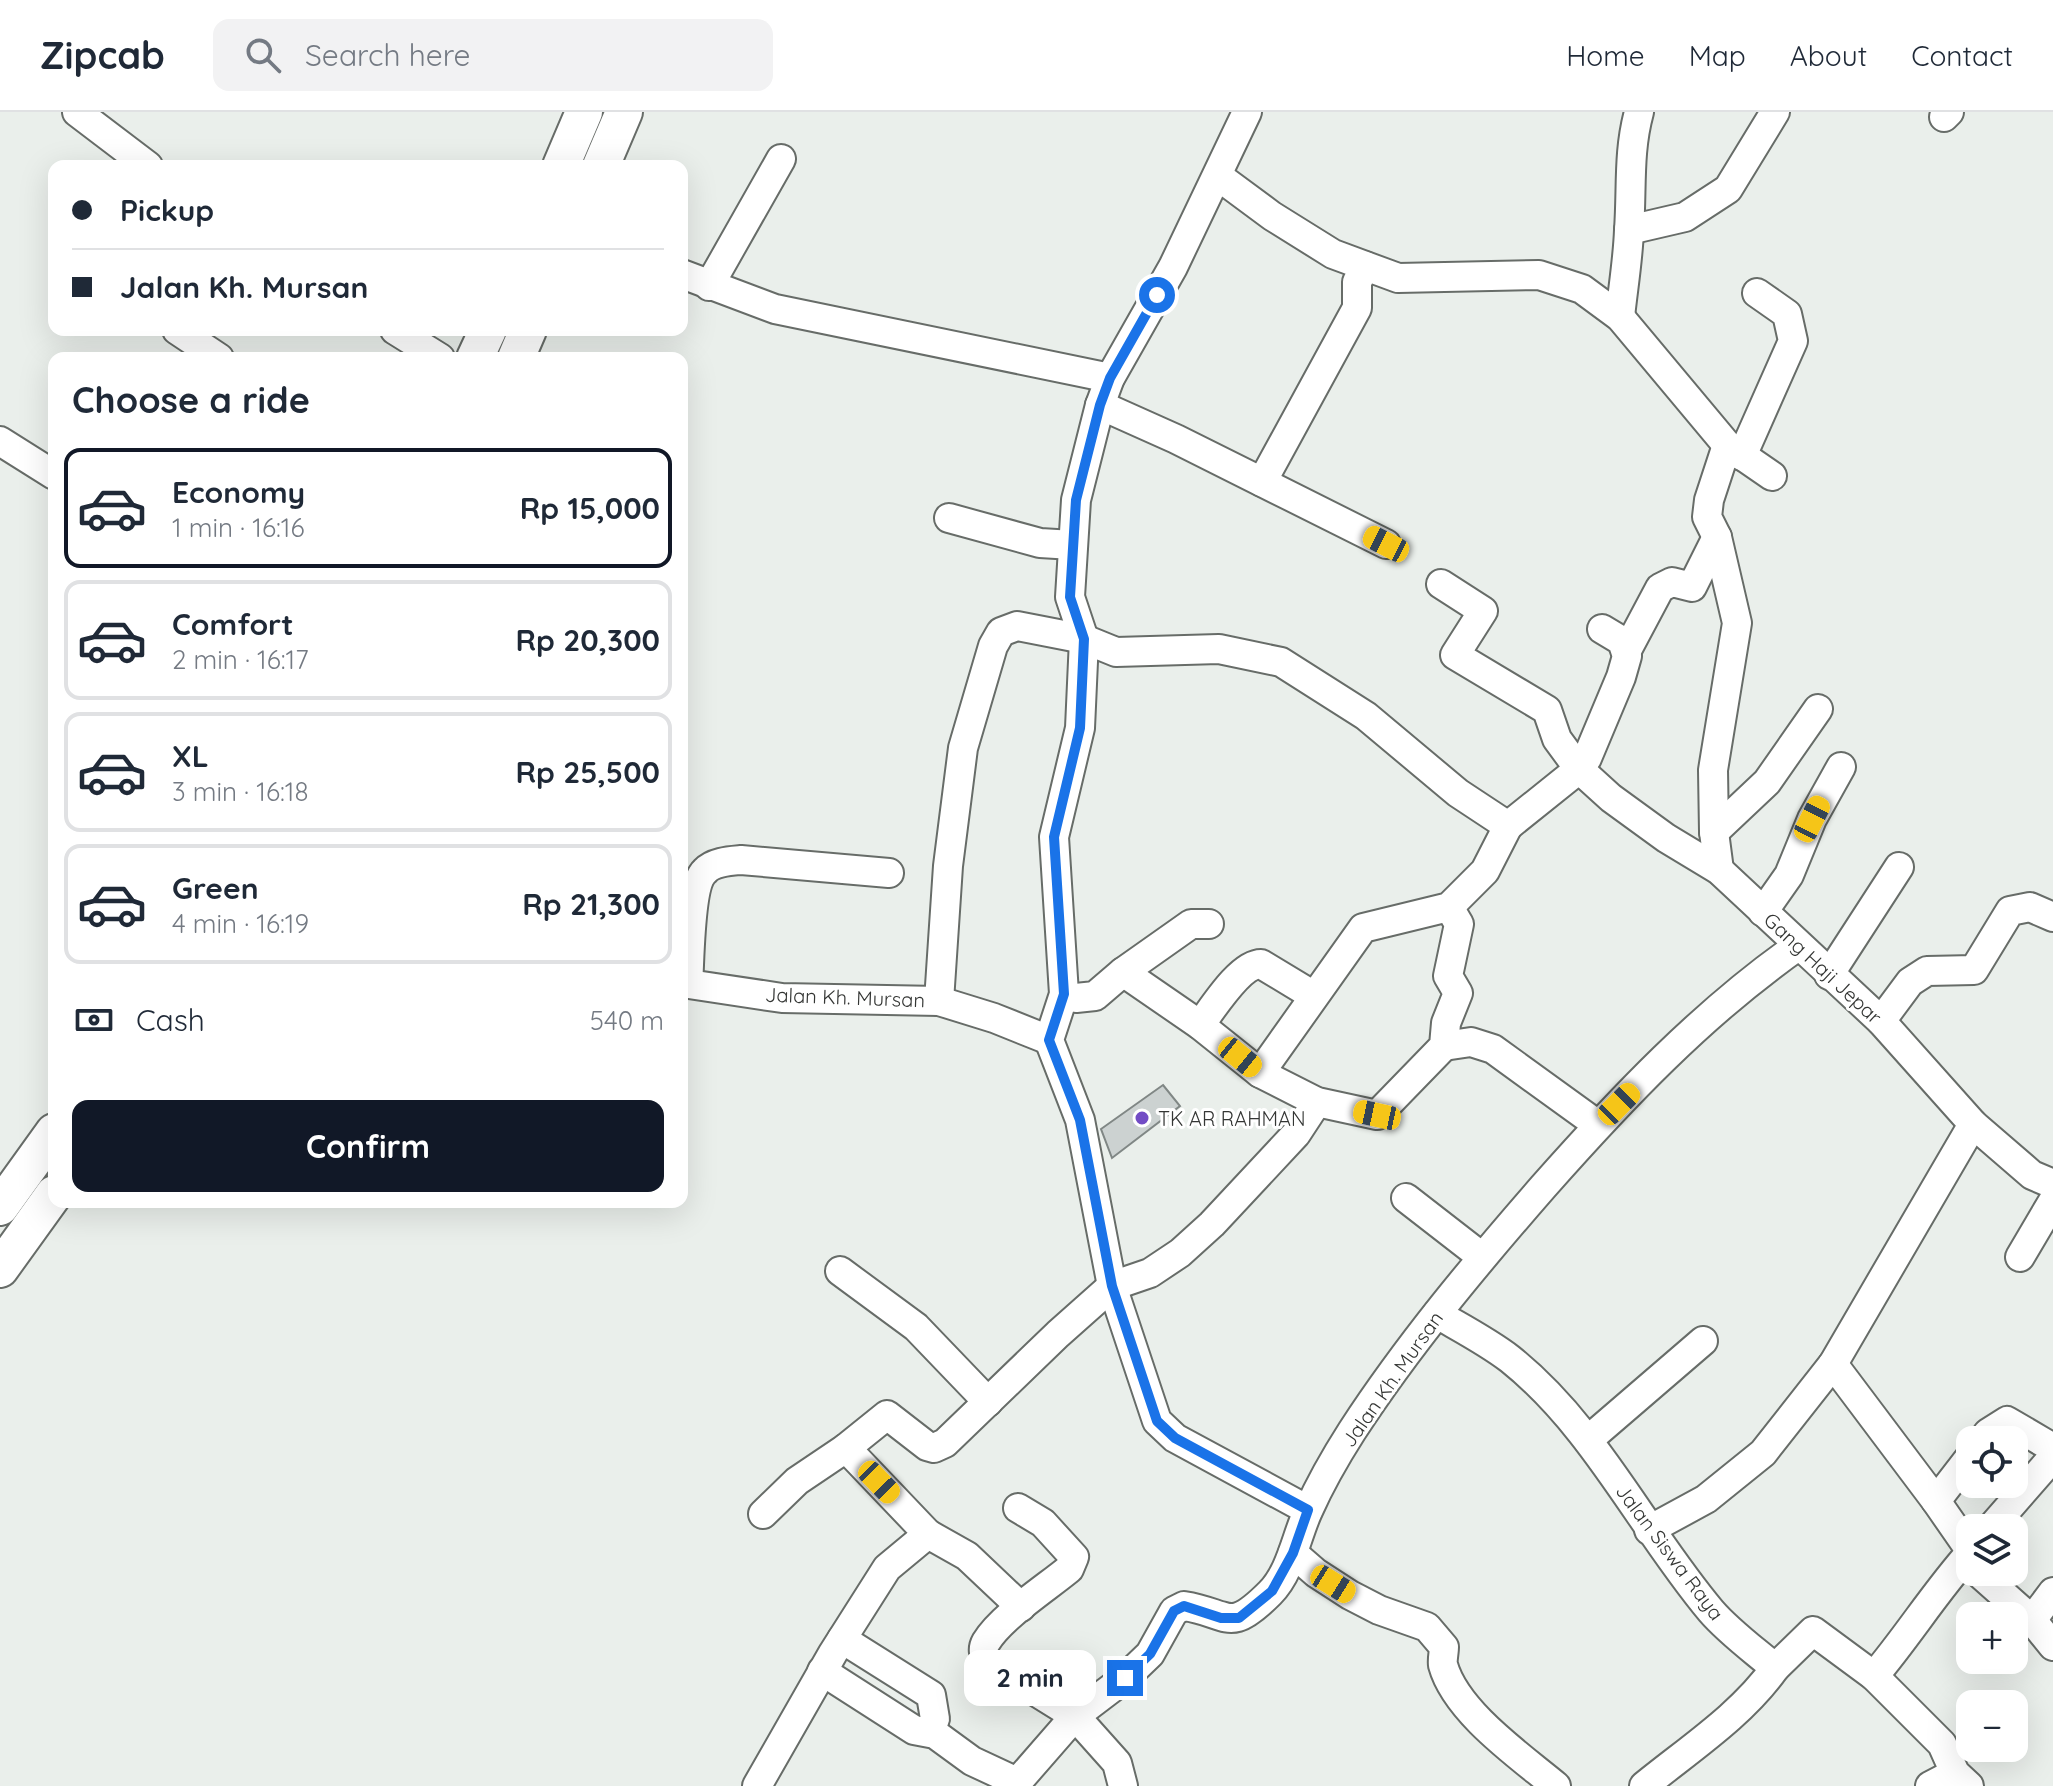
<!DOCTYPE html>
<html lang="en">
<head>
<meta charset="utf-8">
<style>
  body { margin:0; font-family:Quicksand,sans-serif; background:#f2f2f3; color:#1f2937; height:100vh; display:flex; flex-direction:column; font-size:30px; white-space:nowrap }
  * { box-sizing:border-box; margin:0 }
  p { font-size:26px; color:#747a83 }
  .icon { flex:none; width:44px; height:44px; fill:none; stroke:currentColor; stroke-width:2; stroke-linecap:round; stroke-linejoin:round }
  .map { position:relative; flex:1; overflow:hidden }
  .panel { position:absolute; left:48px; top:240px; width:640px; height:856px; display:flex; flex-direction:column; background:#fff; border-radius:16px; box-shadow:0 8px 32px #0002 }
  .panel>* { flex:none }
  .banner { position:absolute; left:48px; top:48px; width:640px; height:176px; border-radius:16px; box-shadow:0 8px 32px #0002; display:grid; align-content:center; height:176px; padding:0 24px; background:#fff }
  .controls { position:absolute; left:1956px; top:1314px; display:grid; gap:16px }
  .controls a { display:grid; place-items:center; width:72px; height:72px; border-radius:16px; background:#fff; box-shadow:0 8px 32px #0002; font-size:40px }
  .end { position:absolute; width:36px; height:36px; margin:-18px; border:10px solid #1a73e8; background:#fff; box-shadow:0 0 0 4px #fff }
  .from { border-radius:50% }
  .bubble { position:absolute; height:56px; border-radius:16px; background:#fff; box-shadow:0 8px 32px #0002; font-size:26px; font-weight:800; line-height:56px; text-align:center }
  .car { position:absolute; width:24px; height:48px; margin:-24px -12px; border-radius:10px; box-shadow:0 0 6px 2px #0007; background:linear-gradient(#f5c518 24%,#345 0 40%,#f5c518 0 76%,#345 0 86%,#f5c518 0) }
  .banner b { display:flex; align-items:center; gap:28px; height:76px; font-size:30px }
  .banner b+b { border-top:2px solid #e0e1e3 }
  .banner i { width:20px; height:20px; background:#1f2937 }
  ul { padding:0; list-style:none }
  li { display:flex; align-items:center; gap:24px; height:120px; margin:0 16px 12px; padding:0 8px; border:4px solid #e0e1e3; border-radius:16px }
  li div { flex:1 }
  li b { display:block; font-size:30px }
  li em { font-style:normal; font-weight:800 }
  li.current { border-color:#111827 }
  li>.icon { width:72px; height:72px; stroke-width:1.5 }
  h2 { padding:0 24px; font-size:36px; line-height:96px }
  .pay { display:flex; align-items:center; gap:20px; height:88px; padding:0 24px; font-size:30px }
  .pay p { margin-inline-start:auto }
  .cta { display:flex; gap:16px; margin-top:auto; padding:16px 24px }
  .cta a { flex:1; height:92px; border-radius:16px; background:#111827; color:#fff; font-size:32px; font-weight:800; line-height:92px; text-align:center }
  header { display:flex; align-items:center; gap:48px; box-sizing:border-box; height:112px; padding:0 40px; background:#fff; border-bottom:2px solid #e0e1e3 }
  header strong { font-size:38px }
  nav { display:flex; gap:44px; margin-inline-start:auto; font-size:28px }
  .search { width:560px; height:72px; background:#f2f2f3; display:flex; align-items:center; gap:20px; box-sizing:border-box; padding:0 28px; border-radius:16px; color:#747a83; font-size:30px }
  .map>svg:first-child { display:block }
</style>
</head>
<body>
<header>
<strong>Zipcab</strong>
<div class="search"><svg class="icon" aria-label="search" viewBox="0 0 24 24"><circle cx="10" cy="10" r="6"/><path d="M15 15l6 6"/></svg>Search here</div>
<nav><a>Home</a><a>Map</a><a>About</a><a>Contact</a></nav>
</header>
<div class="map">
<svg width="2053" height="1674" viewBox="0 0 2053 1674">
  <rect width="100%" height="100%" fill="#eaefeb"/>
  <polygon fill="#ccd2d1" stroke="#808785" stroke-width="2" points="1163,973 1180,994 1112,1046 1101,1017"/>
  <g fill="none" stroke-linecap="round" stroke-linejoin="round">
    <g stroke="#676c68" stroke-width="32">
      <g id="minor">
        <polyline points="77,0 148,54"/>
        <polyline points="1247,0 1173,155 1110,266 1100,293 1076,388 1070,485 1084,527 1080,616 1054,725 1064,882 1049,928 1080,1008 1112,1174 1157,1309 1175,1326 1308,1398"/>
        <polyline points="1944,5 1949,0"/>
        <polyline points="1218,64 1272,104 1333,142 1398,166 1539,163 1582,177 1620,205 1727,333 1772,364"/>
        <polyline points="1629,118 1685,105 1728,77 1775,0"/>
        <polyline points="682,162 775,197 1110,266"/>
        <polyline points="709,174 781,47"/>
        <path d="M1620,205C1623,176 1628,147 1629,118C1632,77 1628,40 1639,0"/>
        <polyline points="177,218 219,246"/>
        <polyline points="395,218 440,246"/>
        <polyline points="1100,293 1176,327 1386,432"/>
        <polyline points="0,329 54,363"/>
        <polyline points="1742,344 1793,229 1787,202 1757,181"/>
        <polyline points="1262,370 1357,196 1357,170 1365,154"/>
        <polyline points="949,406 1040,431 1073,433"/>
        <polyline points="1441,472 1483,499 1455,543 1547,598 1557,627 1579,657 1611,686 1666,726 1719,758 1881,909 1973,1012 2032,1063 2053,1072"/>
        <polyline points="1626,540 1660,476 1672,470 1692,475 1717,425"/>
        <polyline points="1714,720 1767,670 1818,597"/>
        <polyline points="1719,758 1714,720 1713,658 1737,511 1717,425 1707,405 1709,388 1727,333"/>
        <polyline points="1763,800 1789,763 1812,707 1841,655"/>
        <polyline points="1123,860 1200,913 1260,961 1317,990 1377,1003 1444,934 1446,911 1458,881 1448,864 1459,812 1449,795"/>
        <polyline points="1829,863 1899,755"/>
        <polyline points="682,871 782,886 939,889 994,906 1049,928"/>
        <path d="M688,872C690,849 689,773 705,759C713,750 730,749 741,748L889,761"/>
        <polyline points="1064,882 1076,886 1095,884 1123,860 1191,812 1209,812"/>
        <polyline points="939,889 948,754 963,636 993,534 1001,520 1017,514 1084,527 1116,540 1219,537 1281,550 1366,604 1458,681 1508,714 1579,657 1587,646 1621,565 1627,544 1622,529 1602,517"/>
        <polyline points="1881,909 1910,870 1927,859 1974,858 2010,799 2030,795 2053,805"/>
        <path d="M1200,913C1213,896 1240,852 1261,852L1314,884"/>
        <polyline points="1444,934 1471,930 1493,937 1598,1013"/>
        <polyline points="1260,961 1363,816 1449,795 1485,759 1508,714"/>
        <polyline points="1406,1086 1482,1145"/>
        <polyline points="2020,1145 2053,1089"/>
        <polyline points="840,1159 916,1215 988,1290"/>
        <path d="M1437,1202C1461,1216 1488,1230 1510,1247C1595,1315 1642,1417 1711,1499C1729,1520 1754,1538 1775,1556L1813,1519L1874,1564L1942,1632L1955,1661L1969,1674"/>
        <polyline points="1833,1252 1936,1389 1970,1438"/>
        <polyline points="1588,1328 1703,1229"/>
        <polyline points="1983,1328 1988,1321 2007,1309 2053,1336"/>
        <polyline points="1936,1389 1970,1345"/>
        <path d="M1018,1396L1043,1411L1074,1445L1069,1457C1046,1476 1001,1505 986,1530C982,1537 984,1542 987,1549L1075,1604L1117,1651L1123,1674"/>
        <polyline points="763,1402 797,1369 846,1336"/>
        <polyline points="1991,1416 2053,1345"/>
        <polyline points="1649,1418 1706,1387 1763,1341 1833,1252 1973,1012"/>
        <polyline points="928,1422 967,1444 1021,1495"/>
        <path d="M1293,1441L1316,1461L1350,1483L1379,1498L1427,1515L1444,1535C1444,1540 1442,1548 1443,1553C1456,1600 1520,1644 1556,1674"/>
        <polyline points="1978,1460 2032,1508 2053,1534"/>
        <polyline points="2032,1508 2053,1480"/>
        <polyline points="842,1527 931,1583 935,1607 929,1620"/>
        <polyline points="822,1559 914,1618 935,1622 972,1649 1017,1670"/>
        <path d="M1874,1564C1908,1524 1935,1480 1970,1441"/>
        <polyline points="757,1674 833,1541 887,1456 928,1422 846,1336 887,1303 927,1334 934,1336 945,1331 1058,1222 1112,1174 1150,1161 1180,1141 1212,1112 1296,1022 1317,990"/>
        <path d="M1014,1674L1075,1604L1125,1566L1150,1542L1174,1499L1184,1494C1230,1501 1228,1523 1270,1481C1291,1460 1296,1425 1308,1399C1320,1372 1336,1344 1352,1319C1408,1233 1475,1153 1543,1075C1620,988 1702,901 1798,834"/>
        <path d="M1644,1674C1688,1638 1742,1603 1775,1556"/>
        <polyline points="1930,1674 1955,1661"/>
      </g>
    </g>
    <g stroke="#676c68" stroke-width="40">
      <g id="major">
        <polyline points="561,54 584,0"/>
        <polyline points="601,54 624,0"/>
        <polyline points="475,246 488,218"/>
        <polyline points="516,246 528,218"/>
        <polyline points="0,1095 54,1020"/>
        <polyline points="0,1157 54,1082"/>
      </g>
    </g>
    <use href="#minor" stroke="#fff" stroke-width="28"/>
    <use href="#major" stroke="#fff" stroke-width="36"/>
  </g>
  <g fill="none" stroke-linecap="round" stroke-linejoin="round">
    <polyline stroke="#1a73e8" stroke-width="10" points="1125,1566 1150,1542 1174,1499 1184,1494 1221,1506 1239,1506 1272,1479 1293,1441 1308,1398 1175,1326 1157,1309 1112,1174 1080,1008 1049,928 1064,882 1054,725 1080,616 1084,527 1070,485 1076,388 1100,293 1110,266 1157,183"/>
  </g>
  <circle fill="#724cc5" stroke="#fff" stroke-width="3" cx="1142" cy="1006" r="8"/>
  <g text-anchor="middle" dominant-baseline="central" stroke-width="6" stroke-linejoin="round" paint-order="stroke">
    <g font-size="20" fill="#343634" stroke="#fff">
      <text transform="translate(1823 856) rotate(43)">Gang Haji Jepar</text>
      <text transform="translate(845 885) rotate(2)">Jalan Kh. Mursan</text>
      <text transform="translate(1392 1267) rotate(-55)">Jalan Kh. Mursan</text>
      <text transform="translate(1670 1440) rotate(53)">Jalan Siswa Raya</text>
    </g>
    <g font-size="20" fill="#343634" stroke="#fff" text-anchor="start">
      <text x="1158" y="1006">TK AR RAHMAN</text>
    </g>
  </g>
</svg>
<div class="controls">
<a><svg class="icon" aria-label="locate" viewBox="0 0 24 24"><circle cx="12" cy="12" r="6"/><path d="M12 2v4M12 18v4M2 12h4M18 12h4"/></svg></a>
<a><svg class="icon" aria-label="layers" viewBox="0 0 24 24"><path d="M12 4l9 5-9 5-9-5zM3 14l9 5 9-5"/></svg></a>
<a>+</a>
<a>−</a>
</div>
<i class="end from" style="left:1157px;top:183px"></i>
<i class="end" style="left:1125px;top:1566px"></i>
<div class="bubble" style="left:964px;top:1538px;width:132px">2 min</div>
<i class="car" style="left:1386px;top:432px;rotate:297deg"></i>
<i class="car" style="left:1812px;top:707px;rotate:27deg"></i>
<i class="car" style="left:1240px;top:945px;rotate:129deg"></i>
<i class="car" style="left:1619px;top:992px;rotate:45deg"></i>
<i class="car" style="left:1377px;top:1003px;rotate:282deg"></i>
<i class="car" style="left:879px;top:1370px;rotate:136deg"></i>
<i class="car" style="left:1333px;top:1472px;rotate:122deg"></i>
<div class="banner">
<b><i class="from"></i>Pickup</b>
<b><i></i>Jalan Kh. Mursan</b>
</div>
<section class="panel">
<h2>Choose a ride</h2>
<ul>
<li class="current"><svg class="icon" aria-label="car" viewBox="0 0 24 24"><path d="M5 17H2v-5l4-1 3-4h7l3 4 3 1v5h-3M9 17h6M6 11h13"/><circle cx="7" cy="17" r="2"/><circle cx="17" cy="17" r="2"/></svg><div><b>Economy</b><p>1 min · 16:16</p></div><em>Rp 15,000</em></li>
<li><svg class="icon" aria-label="car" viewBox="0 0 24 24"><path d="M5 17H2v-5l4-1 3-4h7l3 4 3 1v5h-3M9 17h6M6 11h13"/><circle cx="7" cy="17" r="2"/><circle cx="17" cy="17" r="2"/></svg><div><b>Comfort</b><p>2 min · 16:17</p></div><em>Rp 20,300</em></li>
<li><svg class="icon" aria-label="car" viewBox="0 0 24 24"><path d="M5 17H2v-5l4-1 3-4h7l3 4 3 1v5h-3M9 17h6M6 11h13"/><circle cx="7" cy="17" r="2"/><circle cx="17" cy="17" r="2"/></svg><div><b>XL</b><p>3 min · 16:18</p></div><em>Rp 25,500</em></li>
<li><svg class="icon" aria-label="car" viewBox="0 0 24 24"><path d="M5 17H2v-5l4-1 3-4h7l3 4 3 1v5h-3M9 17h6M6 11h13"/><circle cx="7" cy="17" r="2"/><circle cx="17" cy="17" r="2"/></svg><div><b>Green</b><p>4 min · 16:19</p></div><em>Rp 21,300</em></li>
</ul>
<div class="pay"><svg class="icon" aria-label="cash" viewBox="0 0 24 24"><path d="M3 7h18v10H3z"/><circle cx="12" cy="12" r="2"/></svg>Cash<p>540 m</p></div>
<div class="cta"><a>Confirm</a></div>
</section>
</div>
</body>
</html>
